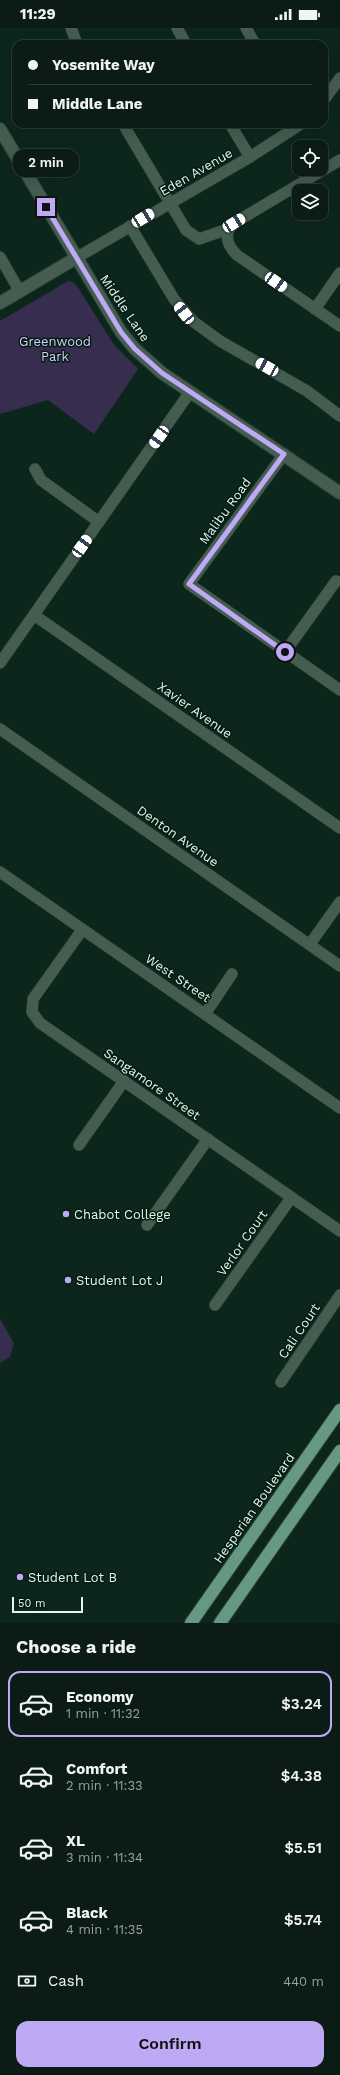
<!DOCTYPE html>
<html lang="en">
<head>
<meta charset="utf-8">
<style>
  body { margin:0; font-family:"Work Sans",sans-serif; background:#13251e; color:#f1f3f6; height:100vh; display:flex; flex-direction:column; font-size:15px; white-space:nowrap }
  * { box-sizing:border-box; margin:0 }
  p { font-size:13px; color:#99a1a0 }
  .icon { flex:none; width:22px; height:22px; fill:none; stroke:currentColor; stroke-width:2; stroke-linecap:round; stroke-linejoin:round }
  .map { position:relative; height:1595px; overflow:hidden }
  .drawer { display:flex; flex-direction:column; background:#0a1c15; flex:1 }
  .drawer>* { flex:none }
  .top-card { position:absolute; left:12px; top:12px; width:316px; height:88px; border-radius:12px; box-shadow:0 4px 16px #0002,0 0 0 1px #2a3a34; display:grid; align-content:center; height:88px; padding:0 16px; background:#0a1c15 }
  .buttons { position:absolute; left:292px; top:112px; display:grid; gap:8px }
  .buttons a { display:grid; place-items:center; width:36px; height:36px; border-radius:8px; background:#0a1c15; box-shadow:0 4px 16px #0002,0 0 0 1px #2a3a34; font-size:20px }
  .scale { position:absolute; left:12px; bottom:10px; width:71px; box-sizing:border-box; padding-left:4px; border:2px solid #e5f4ec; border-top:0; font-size:11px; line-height:14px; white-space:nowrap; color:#e5f4ec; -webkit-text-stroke:3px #041c13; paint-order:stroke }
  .end { position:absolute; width:18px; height:18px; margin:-9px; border:5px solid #bea9f4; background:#111; box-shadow:0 0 0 2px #111 }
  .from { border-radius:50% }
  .bubble { position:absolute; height:28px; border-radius:12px; background:#0a1c15; box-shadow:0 4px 16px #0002,0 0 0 1px #2a3a34; font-size:13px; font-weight:600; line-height:28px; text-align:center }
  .car { position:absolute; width:12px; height:24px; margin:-12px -6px; border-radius:5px; box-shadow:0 0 3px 1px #0007; background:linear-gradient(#fff 24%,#345 0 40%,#fff 0 76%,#345 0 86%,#fff 0) }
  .top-card b { display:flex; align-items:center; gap:14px; height:38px; font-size:15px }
  .top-card b+b { border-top:1px solid #2a3a34 }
  .top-card i { width:10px; height:10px; background:#f1f3f6 }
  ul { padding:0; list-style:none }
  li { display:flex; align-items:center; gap:12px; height:66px; margin:0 8px 6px; padding:0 8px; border:2px solid transparent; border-radius:12px }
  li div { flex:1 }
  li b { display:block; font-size:15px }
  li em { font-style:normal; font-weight:600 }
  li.active { border-color:#bea9f4 }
  li>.icon { width:36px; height:36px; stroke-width:1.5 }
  h2 { padding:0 16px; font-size:18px; line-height:48px }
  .pay { display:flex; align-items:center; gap:10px; height:44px; padding:0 16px; font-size:15px }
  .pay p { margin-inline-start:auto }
  .button { display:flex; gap:8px; margin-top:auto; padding:8px 16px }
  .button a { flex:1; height:46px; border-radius:12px; background:#bea9f4; color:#111; font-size:16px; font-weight:600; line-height:46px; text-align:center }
  .status { display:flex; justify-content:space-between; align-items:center; height:28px; padding:0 20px; background:#0a1c15; direction:ltr }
  .status svg { height:11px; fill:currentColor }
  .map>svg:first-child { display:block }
</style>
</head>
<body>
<div class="status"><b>11:29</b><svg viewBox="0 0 49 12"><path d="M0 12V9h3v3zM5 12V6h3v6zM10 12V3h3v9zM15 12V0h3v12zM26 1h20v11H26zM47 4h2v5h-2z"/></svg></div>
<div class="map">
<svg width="340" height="1595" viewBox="0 0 340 1595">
  <rect width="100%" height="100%" fill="#0d261c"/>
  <g fill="#372d4f">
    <polygon points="68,253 73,254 79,261 114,317 138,341 94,406 48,372 0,386 0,293"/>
    <polygon points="0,1291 14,1315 10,1329 0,1335"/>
  </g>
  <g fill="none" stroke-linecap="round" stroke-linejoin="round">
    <g stroke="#2b4339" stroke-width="12">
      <g id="minor">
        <polyline points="71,0 77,16"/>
        <polyline points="177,0 186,16"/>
        <polyline points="246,0 255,16"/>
        <polyline points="324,72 340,50"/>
        <polyline points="123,96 186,202 199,211 228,201"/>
        <polyline points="230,96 250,129"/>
        <path d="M340,132L234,195C223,206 227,217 237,227L340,298"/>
        <polyline points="130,198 174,271 194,294 220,313 307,363 340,388"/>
        <polyline points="0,229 20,264"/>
        <polyline points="76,230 250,129 301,96"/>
        <polyline points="315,281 340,245"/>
        <polyline points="284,426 189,556 340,662"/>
        <polyline points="35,441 41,452 99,494"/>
        <polyline points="34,587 340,800"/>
        <polyline points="285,624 336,553"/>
        <polyline points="0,635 190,364"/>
        <polyline points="0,701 340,938"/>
        <polyline points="0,844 340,1080"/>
        <polyline points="82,902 33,971 32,984 40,995 340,1203"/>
        <polyline points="310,916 340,874"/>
        <polyline points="205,986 232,946"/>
        <polyline points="79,1117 124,1053"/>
        <polyline points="147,1197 208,1111"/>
        <polyline points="215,1277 291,1170"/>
        <polyline points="281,1354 340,1267"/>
      </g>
    </g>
    <g stroke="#2b4339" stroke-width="14">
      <g id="tertiary">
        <polyline points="0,101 121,304 135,321 162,345 340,465"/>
        <polyline points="0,275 76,230"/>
      </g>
    </g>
    <g stroke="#2b4339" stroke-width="14">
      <g id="primary">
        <polyline points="191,1595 340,1382"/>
        <polyline points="220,1595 340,1423"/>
      </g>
    </g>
    <use href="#minor" stroke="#455c51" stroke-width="11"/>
    <use href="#tertiary" stroke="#455c51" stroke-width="12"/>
    <use href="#primary" stroke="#669882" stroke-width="12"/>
  </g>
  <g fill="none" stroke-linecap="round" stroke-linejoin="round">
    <polyline stroke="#bea9f4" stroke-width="5" points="46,179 121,304 135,321 162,345 284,426 189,556 285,624"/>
  </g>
  <g fill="#bea9f4" stroke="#041c13" stroke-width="1.5">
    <circle cx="66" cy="1186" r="4"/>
    <circle cx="68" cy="1252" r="4"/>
    <circle cx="20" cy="1549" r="4"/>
  </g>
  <g text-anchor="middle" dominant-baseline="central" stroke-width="3" stroke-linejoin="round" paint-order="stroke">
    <g font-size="13" fill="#e5f4ec" stroke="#041c13">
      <text transform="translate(196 144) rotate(-30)">Eden Avenue</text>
      <text transform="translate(125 280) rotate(56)">Middle Lane</text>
      <text transform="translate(225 483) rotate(-54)">Malibu Road</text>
      <text transform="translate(195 682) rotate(35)">Xavier Avenue</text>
      <text transform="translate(178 808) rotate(35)">Denton Avenue</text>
      <text transform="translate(178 950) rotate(34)">West Street</text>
      <text transform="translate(152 1056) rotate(35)">Sangamore Street</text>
      <text transform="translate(242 1215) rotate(-55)">Verlor Court</text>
      <text transform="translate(299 1303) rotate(-56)">Cali Court</text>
      <text transform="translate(254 1480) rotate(-55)">Hesperian Boulevard</text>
    </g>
    <g font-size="13" fill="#d7ccf8" stroke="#041c13">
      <text x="55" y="313">Greenwood<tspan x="55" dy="15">Park</tspan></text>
    </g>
    <g font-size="13" fill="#e5f4ec" stroke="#041c13" text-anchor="start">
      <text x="74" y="1186">Chabot College</text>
      <text x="76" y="1252">Student Lot J</text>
      <text x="28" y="1549">Student Lot B</text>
    </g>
  </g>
</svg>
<div class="buttons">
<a><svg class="icon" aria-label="locate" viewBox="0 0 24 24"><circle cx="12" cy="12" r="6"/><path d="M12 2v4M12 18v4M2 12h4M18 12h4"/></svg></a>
<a><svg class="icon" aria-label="layers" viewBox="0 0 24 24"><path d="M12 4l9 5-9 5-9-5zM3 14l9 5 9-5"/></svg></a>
</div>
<div class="scale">50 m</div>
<i class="end from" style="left:285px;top:624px"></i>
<i class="end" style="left:46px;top:179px"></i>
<div class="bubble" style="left:13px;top:121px;width:66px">2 min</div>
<i class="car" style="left:143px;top:190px;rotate:59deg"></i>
<i class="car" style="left:234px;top:195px;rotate:59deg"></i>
<i class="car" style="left:276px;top:254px;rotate:124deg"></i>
<i class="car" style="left:184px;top:285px;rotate:322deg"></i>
<i class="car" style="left:267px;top:339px;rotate:299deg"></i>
<i class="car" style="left:159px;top:409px;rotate:215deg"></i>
<i class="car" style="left:82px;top:518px;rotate:35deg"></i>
<div class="top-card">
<b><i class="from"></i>Yosemite Way</b>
<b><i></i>Middle Lane</b>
</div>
</div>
<section class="drawer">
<h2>Choose a ride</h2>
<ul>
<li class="active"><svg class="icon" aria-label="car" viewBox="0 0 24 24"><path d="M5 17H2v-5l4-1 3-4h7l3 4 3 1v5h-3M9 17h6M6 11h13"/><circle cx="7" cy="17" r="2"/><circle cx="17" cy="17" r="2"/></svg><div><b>Economy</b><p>1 min · 11:32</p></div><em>$3.24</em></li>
<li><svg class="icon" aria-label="car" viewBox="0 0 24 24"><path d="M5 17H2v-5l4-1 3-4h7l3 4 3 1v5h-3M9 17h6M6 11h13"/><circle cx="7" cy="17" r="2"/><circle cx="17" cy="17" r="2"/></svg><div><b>Comfort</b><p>2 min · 11:33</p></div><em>$4.38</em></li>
<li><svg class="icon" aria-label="car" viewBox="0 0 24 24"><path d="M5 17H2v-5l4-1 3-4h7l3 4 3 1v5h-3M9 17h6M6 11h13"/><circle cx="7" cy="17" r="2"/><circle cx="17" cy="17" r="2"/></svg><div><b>XL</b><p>3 min · 11:34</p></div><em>$5.51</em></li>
<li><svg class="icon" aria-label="car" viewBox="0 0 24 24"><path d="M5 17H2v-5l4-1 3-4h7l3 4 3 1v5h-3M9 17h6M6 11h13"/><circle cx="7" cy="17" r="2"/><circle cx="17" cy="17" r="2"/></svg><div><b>Black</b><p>4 min · 11:35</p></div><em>$5.74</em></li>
</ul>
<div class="pay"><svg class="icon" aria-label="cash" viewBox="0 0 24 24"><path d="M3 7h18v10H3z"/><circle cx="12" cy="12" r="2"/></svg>Cash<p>440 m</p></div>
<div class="button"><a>Confirm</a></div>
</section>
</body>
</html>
